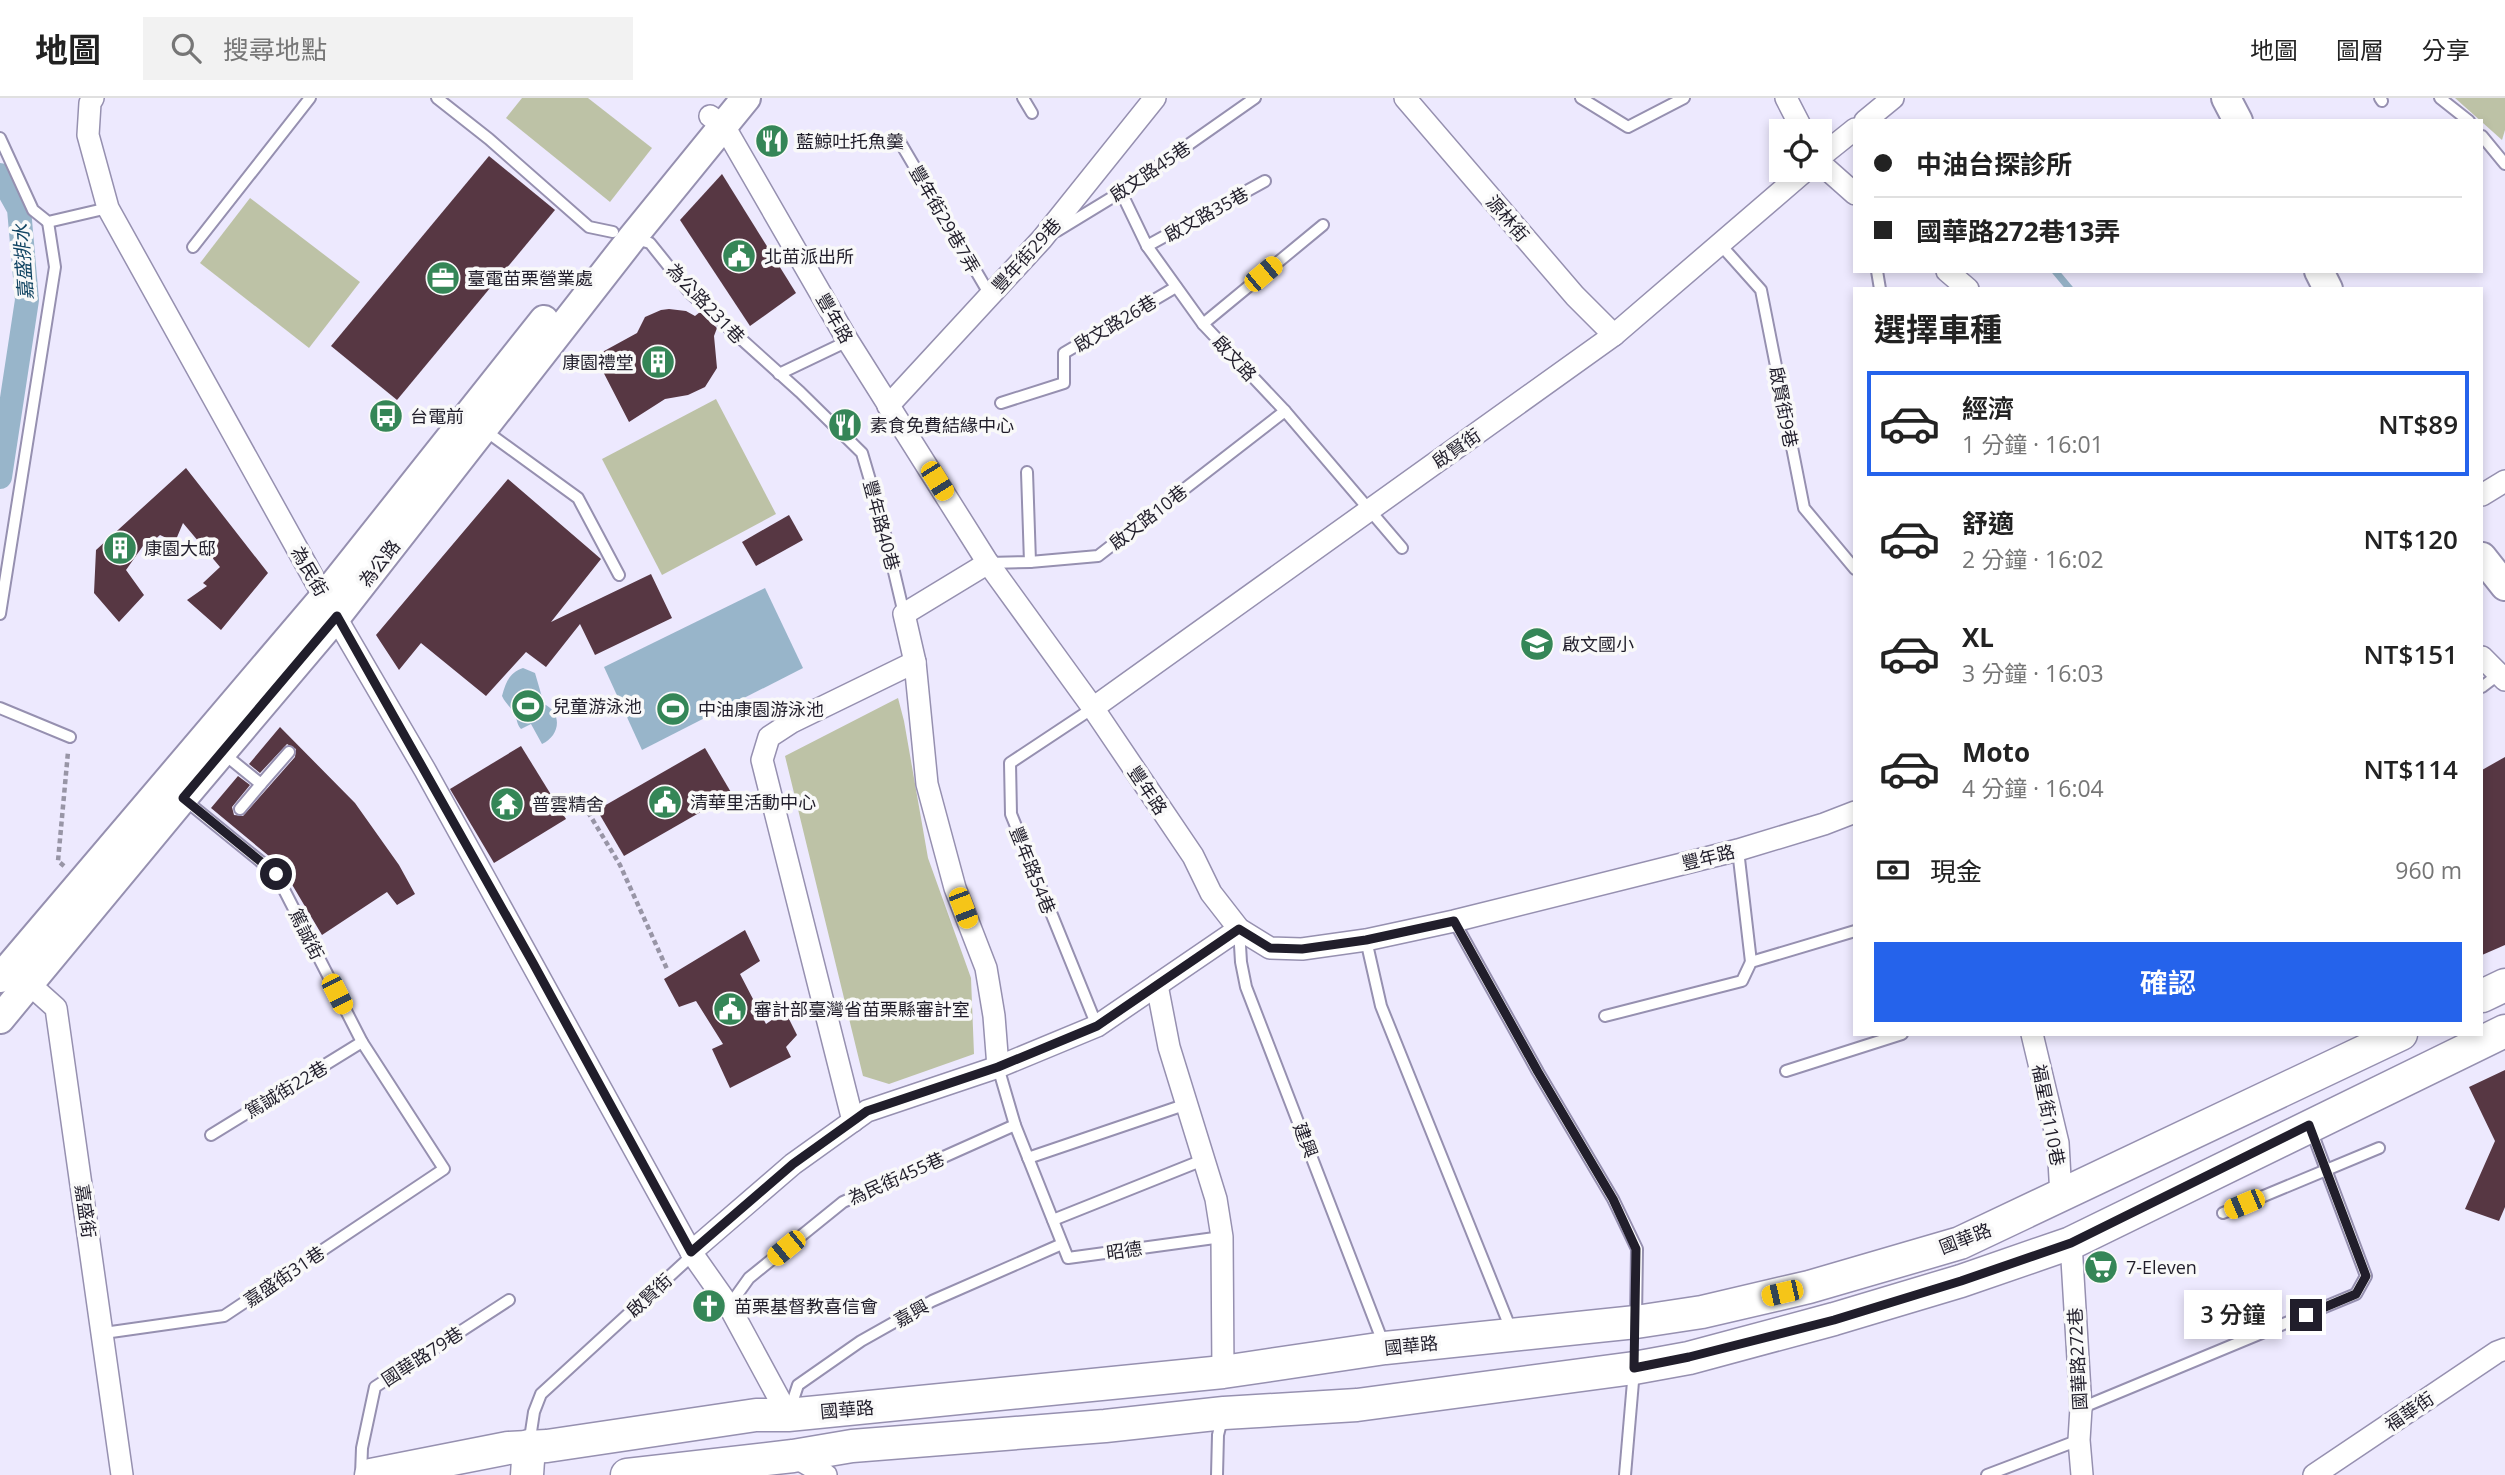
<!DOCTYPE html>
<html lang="zh-TW">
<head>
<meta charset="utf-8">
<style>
  body { margin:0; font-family:"Open Sans","Noto Sans TC",sans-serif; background:#f2f2f2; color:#222; height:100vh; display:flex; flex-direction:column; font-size:26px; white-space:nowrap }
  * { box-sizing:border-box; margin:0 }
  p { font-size:23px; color:#767676 }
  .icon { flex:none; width:38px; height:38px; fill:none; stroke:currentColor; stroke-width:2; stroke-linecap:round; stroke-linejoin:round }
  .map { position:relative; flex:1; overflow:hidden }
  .panel { position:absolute; left:1853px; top:189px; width:630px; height:749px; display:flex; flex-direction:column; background:#fff; border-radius:0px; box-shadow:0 4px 10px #0003 }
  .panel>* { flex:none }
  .banner { position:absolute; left:1853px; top:21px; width:630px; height:154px; border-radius:0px; box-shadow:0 4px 10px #0003; display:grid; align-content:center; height:154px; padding:0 21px; background:#fff }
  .fabs { position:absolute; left:1769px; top:21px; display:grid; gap:14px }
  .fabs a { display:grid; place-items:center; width:63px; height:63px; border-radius:0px; background:#fff; box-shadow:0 4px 10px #0003; font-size:35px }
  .end { position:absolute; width:32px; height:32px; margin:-16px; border:9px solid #211e2b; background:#fff; box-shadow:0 0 0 4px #fff }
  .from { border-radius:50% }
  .bubble { position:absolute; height:49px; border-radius:0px; background:#fff; box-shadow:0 4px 10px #0003; font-size:23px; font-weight:600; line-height:49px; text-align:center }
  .car { position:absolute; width:21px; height:42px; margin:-21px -10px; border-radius:9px; box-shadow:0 0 5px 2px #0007; background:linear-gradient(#f5c518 24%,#345 0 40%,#f5c518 0 76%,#345 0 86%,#f5c518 0) }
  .banner b { display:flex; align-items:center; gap:24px; height:66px; font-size:26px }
  .banner b+b { border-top:2px solid #e0e0e0 }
  .banner i { width:18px; height:18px; background:#222 }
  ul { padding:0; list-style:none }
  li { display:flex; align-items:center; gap:21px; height:105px; margin:0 14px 10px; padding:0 7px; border:4px solid transparent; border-radius:0px }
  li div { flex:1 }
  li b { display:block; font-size:26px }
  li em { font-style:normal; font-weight:600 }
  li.on { border-color:#2563eb }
  li>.icon { width:63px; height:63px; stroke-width:1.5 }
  h2 { padding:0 21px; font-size:32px; line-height:84px }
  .pay { display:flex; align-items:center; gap:18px; height:77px; padding:0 21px; font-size:26px }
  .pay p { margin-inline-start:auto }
  .action { display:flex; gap:14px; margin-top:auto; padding:14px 21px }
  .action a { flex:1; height:80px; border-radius:0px; background:#2563eb; color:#fff; font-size:28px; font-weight:600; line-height:80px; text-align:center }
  header { display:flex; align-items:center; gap:42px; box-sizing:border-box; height:98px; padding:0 35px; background:#fff; border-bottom:2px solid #e0e0e0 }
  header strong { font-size:33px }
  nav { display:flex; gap:38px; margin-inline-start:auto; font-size:24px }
  .search { width:490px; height:63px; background:#f2f2f2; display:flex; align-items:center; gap:18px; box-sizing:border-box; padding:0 24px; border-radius:0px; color:#767676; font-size:26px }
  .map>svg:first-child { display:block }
</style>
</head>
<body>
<header>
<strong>地圖</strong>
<div class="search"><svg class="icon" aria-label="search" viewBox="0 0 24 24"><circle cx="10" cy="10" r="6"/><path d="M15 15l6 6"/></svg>搜尋地點</div>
<nav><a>地圖</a><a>圖層</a><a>分享</a></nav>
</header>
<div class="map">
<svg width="2505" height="1377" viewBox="0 0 2505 1377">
  <rect width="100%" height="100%" fill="#ede9fe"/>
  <g fill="#bdc2a6">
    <polygon points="522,0 588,0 652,50 610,104 506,20"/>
    <polygon points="2455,0 2505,0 2505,32 2502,42"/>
    <polygon points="250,100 360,184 309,250 200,165"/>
    <polygon points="716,301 776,416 662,477 602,361"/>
    <polygon points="898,600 904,623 928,760 971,880 974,956 889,986 863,978 785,658"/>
  </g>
  <g fill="#98b5ca">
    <polygon points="765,490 803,570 642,652 604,569"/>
    <path d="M523,570L535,575L544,606C563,615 560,638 542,646L531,626L521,631C516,625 518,622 514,616C511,609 505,605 502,598C506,584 509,575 523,570Z"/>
  </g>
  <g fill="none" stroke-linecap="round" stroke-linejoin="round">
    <polyline stroke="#98b5ca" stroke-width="7" points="2055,173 2070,191"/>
    <polyline stroke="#98b5ca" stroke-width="24" points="0,77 19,111 27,202 0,379"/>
  </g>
  <g fill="#573743">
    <polygon points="489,58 555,112 397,302 331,248"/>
    <polygon points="722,76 796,195 750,228 680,122"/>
    <polygon points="669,211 686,213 695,218 700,214 717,230 714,238 717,270 705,289 688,297 665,301 629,324 595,258 637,235 645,219 661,212"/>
    <polygon points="186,370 268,475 221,532 187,502 207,488 203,485 220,469 183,425 175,444 160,437 151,445 145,445 126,472 144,497 119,524 94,495 96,452"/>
    <polygon points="508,381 601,461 551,524 651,476 672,520 595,557 580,526 546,569 526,554 486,598 421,545 399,572 376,537"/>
    <polygon points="789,417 803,442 756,468 742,444"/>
    <polygon points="280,629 355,705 399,767 415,796 397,807 387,794 322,837 281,768 211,710 238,678 250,687 232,709 234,717 243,718 295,659 296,651 287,646 260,675 249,666"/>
    <polygon points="521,648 566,721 494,765 450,691"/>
    <polygon points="705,650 732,696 624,758 597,712"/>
    <polygon points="2505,659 2505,847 2482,857 2482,672"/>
    <polygon points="745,832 760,863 740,876 766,926 785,913 797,937 786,949 791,959 730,990 712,951 723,946 696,903 679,909 664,881"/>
    <polygon points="2505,972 2505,1109 2499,1123 2465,1111 2495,1043 2469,989"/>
  </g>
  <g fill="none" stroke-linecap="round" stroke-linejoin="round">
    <g stroke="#9690b0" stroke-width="14">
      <g id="lane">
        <polyline points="437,0 489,41 589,129 613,134"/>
        <polyline points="1023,0 1032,15"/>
        <polyline points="1581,0 1628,29 1684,0"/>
        <polyline points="2380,0 2382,3"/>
        <polyline points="2440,0 2469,23"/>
        <polyline points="2482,38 2505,66"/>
        <polyline points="0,40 33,112 48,124 108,110"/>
        <polyline points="900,44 990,197"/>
        <polyline points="1121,94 1147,148 1203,226 1285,313 1402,450"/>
        <polyline points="1057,133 1121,94 1255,0"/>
        <polyline points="636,141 650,145 690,195 800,294 862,355 882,423 904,516"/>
        <polyline points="1719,145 1761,192 1804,410 1855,471"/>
        <polyline points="1147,148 1265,83"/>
        <polyline points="193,149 310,0"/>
        <polyline points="1877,173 1880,191"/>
        <polyline points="1203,226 1323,127"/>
        <polyline points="779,276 848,243"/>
        <polyline points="1001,305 1064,285 1064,255 1176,189"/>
        <polyline points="483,331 578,400 619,477"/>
        <polyline points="1027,374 1030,464"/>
        <polyline points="988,465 1030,464 1098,458 1285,313"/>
        <polyline points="0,516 55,169 48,124"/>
        <polyline points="2482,589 2499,576"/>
        <polyline points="0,610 70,639"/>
        <polyline points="1093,610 1010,665 1011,716 1097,928"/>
        <polyline points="224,656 261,686 289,654"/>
        <polyline points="240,711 261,686"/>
        <polyline points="1738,752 1751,864"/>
        <polyline points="1454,823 1538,974 1613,1101 1637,1151 1636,1221"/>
        <polyline points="1239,831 1241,864 1246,889 1384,1247"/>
        <polyline points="1366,842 1381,908 1512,1234"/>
        <polyline points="1605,918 1742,883 1751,864 1855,833"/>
        <polyline points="998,969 1015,1027 1068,1160 1222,1139"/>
        <polyline points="1786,973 1902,936"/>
        <polyline points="211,1037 362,944"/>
        <polyline points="1028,1060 1187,1006"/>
        <polyline points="2223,1115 2379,1050"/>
        <polyline points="1053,1122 1203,1062"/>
        <polyline points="729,1208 749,1180 843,1104 1015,1027"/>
        <polyline points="104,1235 224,1218 444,1071 362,944 276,776 185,702"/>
        <polyline points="2081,1310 2356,1196 2366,1178 2310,1029"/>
        <polyline points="789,1314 798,1287 861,1243 932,1203 1062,1146"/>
        <polyline points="529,1347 534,1314 541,1296 685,1164 691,1154"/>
        <polyline points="361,1377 362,1350 375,1289 509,1202"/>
        <polyline points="1217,1377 1218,1337 1223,1317"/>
        <polyline points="1625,1377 1634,1272"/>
        <polyline points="1987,1377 2079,1342"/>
      </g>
    </g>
    <g stroke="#9690b0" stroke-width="24">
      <g id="street">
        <polyline points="93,0 90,5 88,37 108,110 324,499 425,672 691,1154 729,1208 788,1317"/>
        <polyline points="1405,0 1575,198 1614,237"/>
        <polyline points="1786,0 1803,33"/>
        <polyline points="710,18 724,28 848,243 988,465 1093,610 1193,758 1211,795 1239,831 1270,850 1302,851 1366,842 1454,823 1738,752 1824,726 1855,714"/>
        <polyline points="1865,23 1893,0"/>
        <polyline points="1820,59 1855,31"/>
        <polyline points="1820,65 1855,96"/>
        <polyline points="1947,173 1968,191"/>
        <polyline points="888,308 1042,141 1155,0"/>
        <polyline points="2482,397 2505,383"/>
        <polyline points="988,465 904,516 915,564 927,686 955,790 986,870 994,918 998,969"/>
        <polyline points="2482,559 2505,582"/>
        <polyline points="1093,610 1614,237 1806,72"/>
        <polyline points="18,876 56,910 122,1377"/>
        <polyline points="1157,887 1169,949 1216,1101 1222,1139 1223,1274"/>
        <polyline points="2032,936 2058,1045 2061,1098"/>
        <polyline points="853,1023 762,662 769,639 792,624 915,564"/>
        <polyline points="2071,1145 2081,1310 2079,1342 2082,1377"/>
        <polyline points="691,1154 793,1066 867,1013 998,969 1097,928 1239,831"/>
        <polyline points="793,1358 826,1377"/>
        <polyline points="2314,1377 2497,1254 2505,1251"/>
      </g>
    </g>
    <g stroke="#9690b0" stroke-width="32">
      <g id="secondary">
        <polyline points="2226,0 2238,23"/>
        <polyline points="2319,173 2328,191"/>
        <polyline points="2482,459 2505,488"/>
        <polyline points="0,880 324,499 544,222"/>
        <polyline points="0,921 183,700 337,518 632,140 746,0"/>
      </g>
    </g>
    <g stroke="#9690b0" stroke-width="35">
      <g id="primary">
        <polyline points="2482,898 2505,887"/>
        <polyline points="371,1377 508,1350 547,1348 756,1317 788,1317 1223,1274 1385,1250 1636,1224 1702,1214 1809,1189 1960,1145 2401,936"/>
        <polyline points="527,1377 529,1348"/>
        <polyline points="627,1377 793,1358 852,1348 1105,1328 1224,1315 1357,1307 1634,1270 1689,1260 1834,1221 1961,1183 2071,1145 2505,933"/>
      </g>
    </g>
    <g stroke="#9895a6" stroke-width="4.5" stroke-dasharray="5 3.5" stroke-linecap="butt">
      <polyline points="588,714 620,767 667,871"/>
      <polyline points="64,768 58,763 68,654"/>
    </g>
    <use href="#lane" stroke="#fff" stroke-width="10"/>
    <use href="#street" stroke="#fff" stroke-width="21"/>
    <use href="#secondary" stroke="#fff" stroke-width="28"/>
    <use href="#primary" stroke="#fff" stroke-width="32"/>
  </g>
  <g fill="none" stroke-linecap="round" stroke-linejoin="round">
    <polyline stroke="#211e2b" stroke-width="9" points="276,776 183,700 337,518 533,865 691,1154 793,1066 867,1013 998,969 1097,928 1239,831 1270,850 1302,851 1366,842 1454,823 1538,974 1613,1101 1636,1151 1634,1270 1689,1259 1834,1222 1961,1183 2071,1145 2309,1027 2366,1178 2356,1196 2306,1217"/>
  </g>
  <defs>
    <g id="restaurant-disc" transform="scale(1.75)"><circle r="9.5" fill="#358657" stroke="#f9f9f9"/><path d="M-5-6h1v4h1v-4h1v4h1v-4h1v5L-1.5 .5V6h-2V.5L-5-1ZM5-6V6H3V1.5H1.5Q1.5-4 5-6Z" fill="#fff"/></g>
    <g id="civic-disc" transform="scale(1.75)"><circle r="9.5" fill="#358657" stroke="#f9f9f9"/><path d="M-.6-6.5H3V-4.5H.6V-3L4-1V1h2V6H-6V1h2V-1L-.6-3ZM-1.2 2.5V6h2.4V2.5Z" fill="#fff"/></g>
    <g id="office-disc" transform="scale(1.75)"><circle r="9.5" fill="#358657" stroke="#f9f9f9"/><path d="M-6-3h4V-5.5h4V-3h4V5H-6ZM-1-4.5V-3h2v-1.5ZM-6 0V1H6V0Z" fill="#fff"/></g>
    <g id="building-disc" transform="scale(1.75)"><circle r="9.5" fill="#358657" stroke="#f9f9f9"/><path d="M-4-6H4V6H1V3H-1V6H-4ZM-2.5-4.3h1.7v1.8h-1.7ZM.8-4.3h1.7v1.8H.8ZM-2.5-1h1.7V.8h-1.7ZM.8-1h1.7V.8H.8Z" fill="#fff"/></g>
    <g id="bus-disc" transform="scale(1.75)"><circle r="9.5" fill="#358657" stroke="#f9f9f9"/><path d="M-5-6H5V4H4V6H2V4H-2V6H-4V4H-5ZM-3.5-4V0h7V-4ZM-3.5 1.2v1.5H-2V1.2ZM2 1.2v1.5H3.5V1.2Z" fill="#fff"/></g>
    <g id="school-disc" transform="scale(1.75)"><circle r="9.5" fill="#358657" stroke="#f9f9f9"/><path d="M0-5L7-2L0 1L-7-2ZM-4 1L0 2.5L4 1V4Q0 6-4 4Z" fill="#fff"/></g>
    <g id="stadium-disc" transform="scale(1.75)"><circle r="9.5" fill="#358657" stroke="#f9f9f9"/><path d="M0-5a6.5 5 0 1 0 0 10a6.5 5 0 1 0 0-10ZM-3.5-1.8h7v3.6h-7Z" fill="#fff"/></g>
    <g id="temple-disc" transform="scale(1.75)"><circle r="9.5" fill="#358657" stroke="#f9f9f9"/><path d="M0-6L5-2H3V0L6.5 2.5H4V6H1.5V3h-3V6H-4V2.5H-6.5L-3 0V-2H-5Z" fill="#fff"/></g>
    <g id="supermarket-disc" transform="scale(1.75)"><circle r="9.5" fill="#358657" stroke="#f9f9f9"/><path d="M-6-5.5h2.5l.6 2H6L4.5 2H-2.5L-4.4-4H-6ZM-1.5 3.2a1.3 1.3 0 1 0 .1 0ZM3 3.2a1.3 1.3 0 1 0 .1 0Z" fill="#fff"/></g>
    <g id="church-disc" transform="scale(1.75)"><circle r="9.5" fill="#358657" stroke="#f9f9f9"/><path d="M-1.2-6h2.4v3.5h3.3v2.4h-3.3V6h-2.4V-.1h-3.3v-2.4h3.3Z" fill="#fff"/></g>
  </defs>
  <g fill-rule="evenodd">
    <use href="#restaurant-disc" x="772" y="43"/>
    <use href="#civic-disc" x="739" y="158"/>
    <use href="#office-disc" x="443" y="180"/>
    <use href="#building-disc" x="658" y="264"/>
    <use href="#bus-disc" x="386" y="318"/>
    <use href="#restaurant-disc" x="845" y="327"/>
    <use href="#building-disc" x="120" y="450"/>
    <use href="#school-disc" x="1537" y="546"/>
    <use href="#stadium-disc" x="528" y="608"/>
    <use href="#stadium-disc" x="673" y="611"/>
    <use href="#civic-disc" x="665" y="704"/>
    <use href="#temple-disc" x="507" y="706"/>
    <use href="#civic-disc" x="730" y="911"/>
    <use href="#supermarket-disc" x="2101" y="1169"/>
    <use href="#church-disc" x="709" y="1208"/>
  </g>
  <g text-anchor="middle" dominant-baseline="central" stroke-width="7" stroke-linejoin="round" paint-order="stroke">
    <g font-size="18" fill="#211e2b" stroke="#f9f9f9" text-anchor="start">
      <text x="796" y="43">藍鯨吐托魚羹</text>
      <text x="764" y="158">北苗派出所</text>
      <text x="467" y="180">臺電苗栗營業處</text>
      <text x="634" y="264" text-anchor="end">康園禮堂</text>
      <text x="410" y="318">台電前</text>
      <text x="870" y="327">素食免費結緣中心</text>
      <text x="144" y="450">康園大邸</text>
      <text x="1562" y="546">啟文國小</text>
      <text x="552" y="608">兒童游泳池</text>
      <text x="698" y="611">中油康園游泳池</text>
      <text x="690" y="704">清華里活動中心</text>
      <text x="532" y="706">普雲精舍</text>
      <text x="754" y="911">審計部臺灣省苗栗縣審計室</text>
      <text x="2126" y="1169">7-Eleven</text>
      <text x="734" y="1208">苗栗基督教喜信會</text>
    </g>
    <g font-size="18" fill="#211e2b" stroke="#f9f9f9">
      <text transform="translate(1150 73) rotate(-34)">啟文路45巷</text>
      <text transform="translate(1206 116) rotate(-29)">啟文路35巷</text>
      <text transform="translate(1508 120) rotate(49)">源林街</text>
      <text transform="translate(945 121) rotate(60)">豐年街29巷7弄</text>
      <text transform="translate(1026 157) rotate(-48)">豐年街29巷</text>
      <text transform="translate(706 205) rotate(46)">為公路231巷</text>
      <text transform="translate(835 220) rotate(60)">豐年路</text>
      <text transform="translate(1115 225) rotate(-31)">啟文路26巷</text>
      <text transform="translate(1235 260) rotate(47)">啟文路</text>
      <text transform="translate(1784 309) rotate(79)">啟賢街9巷</text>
      <text transform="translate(1456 350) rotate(-35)">啟賢街</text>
      <text transform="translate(1148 419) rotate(-38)">啟文路10巷</text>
      <text transform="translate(882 427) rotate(75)">豐年路40巷</text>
      <text transform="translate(379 465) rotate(-52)">為公路</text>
      <text transform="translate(310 473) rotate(60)">為民街</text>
      <text transform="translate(1148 692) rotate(56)">豐年路</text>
      <text transform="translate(1708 759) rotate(-14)">豐年路</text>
      <text transform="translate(1033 772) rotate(68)">豐年路54巷</text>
      <text transform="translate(307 836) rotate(63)">篤誠街</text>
      <text transform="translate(286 991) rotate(-31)">篤誠街22巷</text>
      <text transform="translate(2049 1017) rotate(79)">福星街110巷</text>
      <text transform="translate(1306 1042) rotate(69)">建興</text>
      <text transform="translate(896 1080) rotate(-24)">為民街455巷</text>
      <text transform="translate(86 1113) rotate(82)">嘉盛街</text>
      <text transform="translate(1965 1140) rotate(-21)">國華路</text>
      <text transform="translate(1124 1152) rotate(-8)">昭德</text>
      <text transform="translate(284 1178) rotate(-34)">嘉盛街31巷</text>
      <text transform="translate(649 1197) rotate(-43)">啟賢街</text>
      <text transform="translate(911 1215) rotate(-29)">嘉興</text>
      <text transform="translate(1411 1247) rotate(-6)">國華路</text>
      <text transform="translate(422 1258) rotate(-33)">國華路79巷</text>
      <text transform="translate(2077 1261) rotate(-93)">國華路272巷</text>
      <text transform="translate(847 1311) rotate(-5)">國華路</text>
      <text transform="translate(2409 1313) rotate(-34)">福華街</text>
    </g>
    <g font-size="19" font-style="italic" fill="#104462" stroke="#f9f9f9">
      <text transform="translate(23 164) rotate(-94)">嘉盛排水</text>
    </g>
  </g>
</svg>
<div class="fabs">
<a><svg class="icon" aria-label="locate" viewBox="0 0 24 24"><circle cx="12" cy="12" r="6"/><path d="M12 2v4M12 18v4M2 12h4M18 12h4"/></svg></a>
</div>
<i class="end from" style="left:276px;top:776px"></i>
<i class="end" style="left:2306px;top:1217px"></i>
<div class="bubble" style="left:2184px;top:1192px;width:98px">3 分鐘</div>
<i class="car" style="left:1263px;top:176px;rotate:50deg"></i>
<i class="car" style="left:937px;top:383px;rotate:148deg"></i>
<i class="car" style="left:963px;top:810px;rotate:159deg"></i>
<i class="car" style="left:337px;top:896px;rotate:153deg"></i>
<i class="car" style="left:2244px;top:1106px;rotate:247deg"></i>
<i class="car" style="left:786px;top:1150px;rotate:231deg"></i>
<i class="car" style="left:1782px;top:1195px;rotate:257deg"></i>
<div class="banner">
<b><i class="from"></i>中油台探診所</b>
<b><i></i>國華路272巷13弄</b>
</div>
<section class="panel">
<h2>選擇車種</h2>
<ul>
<li class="on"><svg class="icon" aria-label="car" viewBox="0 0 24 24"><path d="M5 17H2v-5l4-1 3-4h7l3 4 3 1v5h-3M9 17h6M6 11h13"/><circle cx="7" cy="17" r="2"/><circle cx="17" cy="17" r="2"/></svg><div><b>經濟</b><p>1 分鐘 · 16:01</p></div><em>NT$89</em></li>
<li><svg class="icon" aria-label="car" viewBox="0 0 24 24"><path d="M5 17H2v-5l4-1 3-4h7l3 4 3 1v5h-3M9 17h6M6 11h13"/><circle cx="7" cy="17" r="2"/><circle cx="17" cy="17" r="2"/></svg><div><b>舒適</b><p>2 分鐘 · 16:02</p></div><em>NT$120</em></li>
<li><svg class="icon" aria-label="car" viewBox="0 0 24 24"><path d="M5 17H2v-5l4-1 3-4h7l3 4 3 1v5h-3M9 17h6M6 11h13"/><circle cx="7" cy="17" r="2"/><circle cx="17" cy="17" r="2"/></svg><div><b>XL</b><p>3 分鐘 · 16:03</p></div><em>NT$151</em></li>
<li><svg class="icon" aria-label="car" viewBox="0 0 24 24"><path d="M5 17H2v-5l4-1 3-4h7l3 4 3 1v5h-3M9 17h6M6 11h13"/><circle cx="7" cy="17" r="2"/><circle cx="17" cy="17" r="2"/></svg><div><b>Moto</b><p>4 分鐘 · 16:04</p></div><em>NT$114</em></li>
</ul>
<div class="pay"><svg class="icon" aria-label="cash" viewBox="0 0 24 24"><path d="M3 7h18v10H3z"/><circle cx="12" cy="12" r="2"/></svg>現金<p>960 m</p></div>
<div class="action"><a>確認</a></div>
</section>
</div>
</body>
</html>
